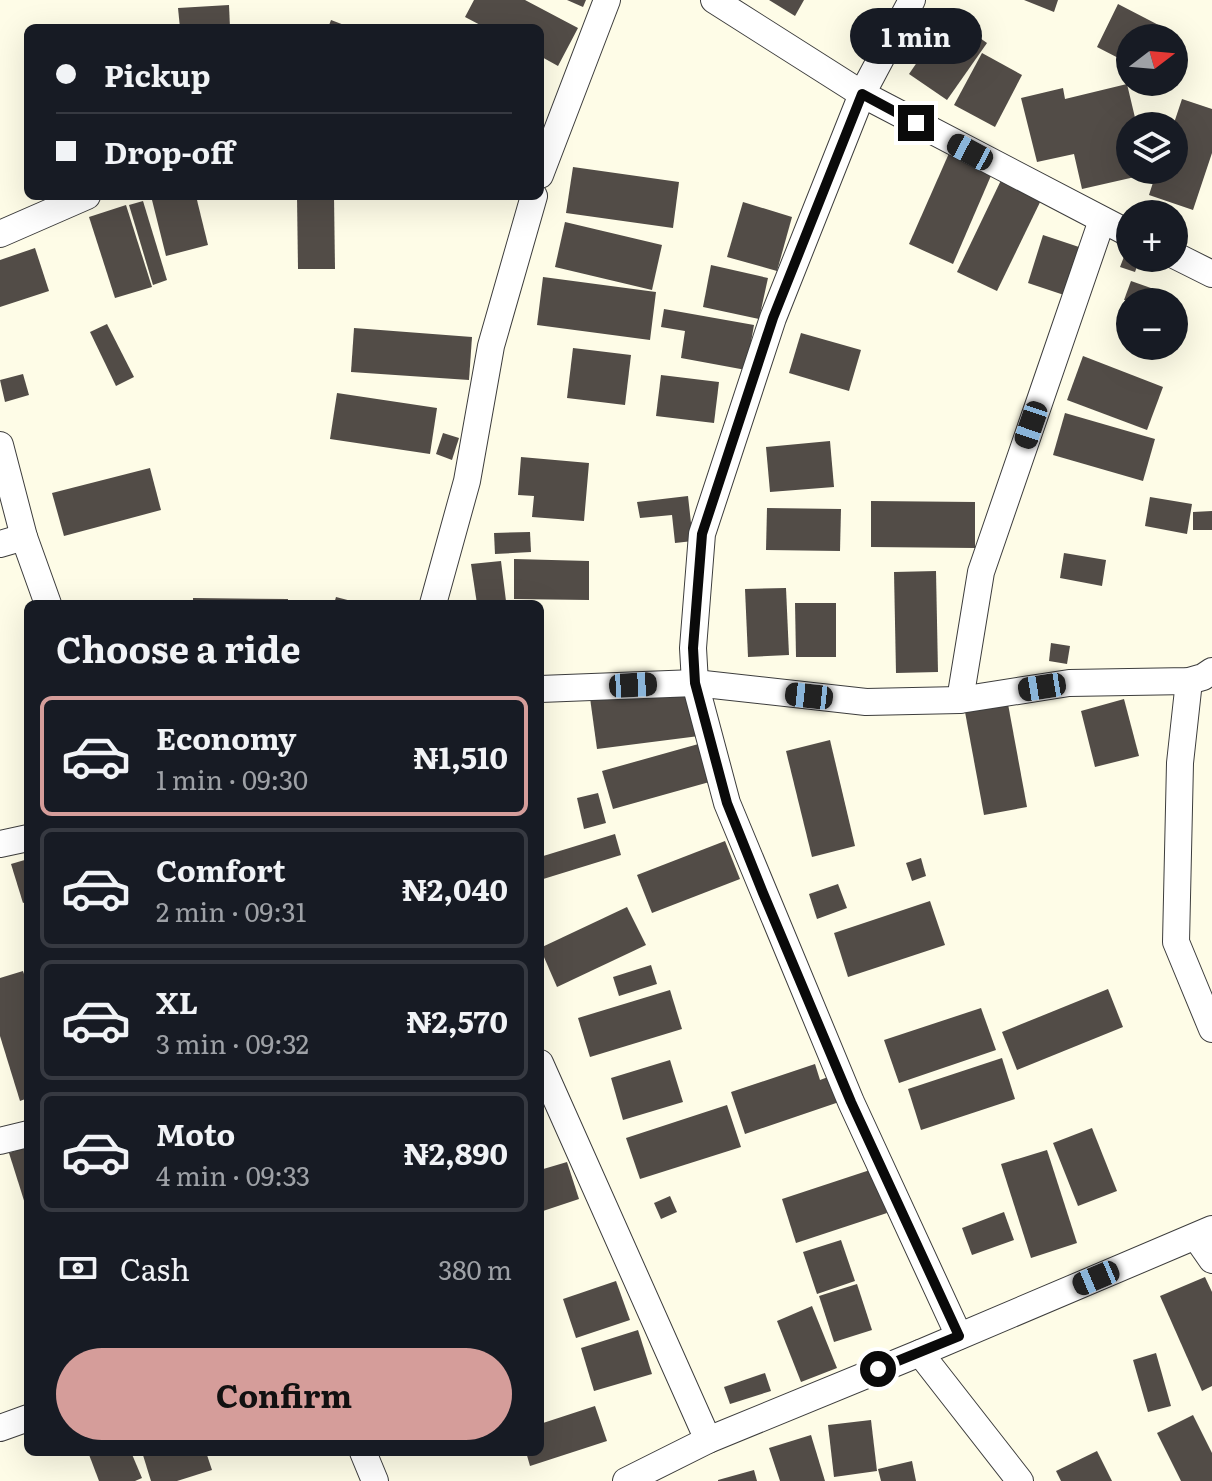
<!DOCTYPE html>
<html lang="en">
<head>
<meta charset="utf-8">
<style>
  body { margin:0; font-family:Literata,serif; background:#242831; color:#f1f3f6; height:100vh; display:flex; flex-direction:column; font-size:30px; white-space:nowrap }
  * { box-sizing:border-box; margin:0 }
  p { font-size:26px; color:#9ea1a6 }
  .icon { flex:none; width:44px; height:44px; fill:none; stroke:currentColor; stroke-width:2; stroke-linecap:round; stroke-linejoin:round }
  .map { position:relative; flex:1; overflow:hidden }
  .details { position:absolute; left:24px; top:600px; width:520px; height:856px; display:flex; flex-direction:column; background:#171b24; border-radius:12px; box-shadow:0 8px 32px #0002 }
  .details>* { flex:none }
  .guide { position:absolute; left:24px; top:24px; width:520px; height:176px; border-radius:12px; box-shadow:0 8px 32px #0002; display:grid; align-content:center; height:176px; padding:0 32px; background:#171b24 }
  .needle { width:52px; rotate:74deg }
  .controls { position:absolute; left:1116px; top:24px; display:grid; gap:16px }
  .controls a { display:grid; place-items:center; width:72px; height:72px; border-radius:50%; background:#171b24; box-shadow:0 8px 32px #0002; font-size:40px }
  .end { position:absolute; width:36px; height:36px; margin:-18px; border:10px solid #0a0a0a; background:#fff; box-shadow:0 0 0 4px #fff }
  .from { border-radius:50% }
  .bubble { position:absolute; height:56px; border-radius:28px; background:#171b24; box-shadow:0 8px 32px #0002; font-size:26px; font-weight:700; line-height:56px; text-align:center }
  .car { position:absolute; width:24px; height:48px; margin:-24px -12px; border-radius:10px; box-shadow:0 0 6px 2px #0007; background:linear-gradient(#222 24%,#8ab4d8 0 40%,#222 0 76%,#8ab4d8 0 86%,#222 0) }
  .guide b { display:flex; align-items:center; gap:28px; height:76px; font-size:30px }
  .guide b+b { border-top:2px solid #363941 }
  .guide i { width:20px; height:20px; background:#f1f3f6 }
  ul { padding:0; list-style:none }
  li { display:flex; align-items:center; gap:24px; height:120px; margin:0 16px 12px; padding:0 16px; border:4px solid #363941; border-radius:12px }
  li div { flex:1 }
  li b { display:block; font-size:30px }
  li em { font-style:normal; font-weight:700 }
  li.current { border-color:#d59d9a }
  li>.icon { width:72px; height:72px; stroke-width:1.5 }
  h2 { padding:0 32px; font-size:36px; line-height:96px }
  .pay { display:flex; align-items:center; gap:20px; height:88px; padding:0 32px; font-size:30px }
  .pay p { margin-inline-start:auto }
  .button { display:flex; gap:16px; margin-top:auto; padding:16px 32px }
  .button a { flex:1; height:92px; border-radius:48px; background:#d59d9a; color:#111; font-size:32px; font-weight:700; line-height:92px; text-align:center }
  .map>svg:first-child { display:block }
</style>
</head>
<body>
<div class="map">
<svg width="1212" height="1481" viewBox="0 0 1212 1481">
  <rect width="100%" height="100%" fill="#fefce7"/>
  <g fill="#524c47">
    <polygon points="474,0 525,0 578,28 558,66 540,56 540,28 486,28 465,17"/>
    <polygon points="567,0 586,0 583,7"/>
    <polygon points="769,0 804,0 795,16"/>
    <polygon points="1024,0 1058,0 1054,12"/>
    <polygon points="1118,4 1174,33 1171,38 1130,38 1130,64 1097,47"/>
    <polygon points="229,5 230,28 180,28 178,8"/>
    <polygon points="949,16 987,43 947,100 909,74"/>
    <polygon points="331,20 352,28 328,28"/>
    <polygon points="982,53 1022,75 995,127 954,105"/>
    <polygon points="1127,84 1137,126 1130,126 1130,170 1147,170 1148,174 1082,189 1074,154 1037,162 1021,98 1063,88 1065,99"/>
    <polygon points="1182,99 1212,109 1212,153 1193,210 1149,195 1157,170 1174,170 1173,126"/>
    <polygon points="950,151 993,171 953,264 909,244"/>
    <polygon points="573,167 679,182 673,228 566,213"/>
    <polygon points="1004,174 1044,194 997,291 957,272"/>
    <polygon points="151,196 196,196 208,245 166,256"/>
    <polygon points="297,196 334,196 335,269 298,269"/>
    <polygon points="143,201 167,280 153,285 129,205"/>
    <polygon points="743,202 792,217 777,271 727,257"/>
    <polygon points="126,205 152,287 115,298 89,217"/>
    <polygon points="565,222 662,245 652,290 555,267"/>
    <polygon points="1043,235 1079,247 1064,295 1028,283"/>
    <polygon points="1130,241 1130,258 1140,258 1135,272 1120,267"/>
    <polygon points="35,248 49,291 0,307 0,260"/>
    <polygon points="711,265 768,278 759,319 703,307"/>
    <polygon points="543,277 656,292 650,340 537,325"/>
    <polygon points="1131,281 1168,294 1165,302 1124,300"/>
    <polygon points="664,309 754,325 746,370 681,358 685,331 661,327"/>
    <polygon points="107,324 134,377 116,386 90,332"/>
    <polygon points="354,328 472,337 469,380 351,372"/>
    <polygon points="801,333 861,350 849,391 789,373"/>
    <polygon points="573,348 631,355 625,405 567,398"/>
    <polygon points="1083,356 1163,387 1147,430 1067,400"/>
    <polygon points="23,374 29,395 5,402 0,380"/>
    <polygon points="661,375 719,382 714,423 656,416"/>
    <polygon points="337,393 437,408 430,454 330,439"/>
    <polygon points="1065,413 1155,439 1143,481 1053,455"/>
    <polygon points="443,433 459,438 452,460 436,454"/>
    <polygon points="830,441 834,487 770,492 766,447"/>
    <polygon points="521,457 589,463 584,521 532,517 534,496 518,495"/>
    <polygon points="150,468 161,510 64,536 52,493"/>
    <polygon points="688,496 693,541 675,543 672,515 640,518 637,502"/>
    <polygon points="1150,497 1192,504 1187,534 1145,526"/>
    <polygon points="871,501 975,502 975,548 871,547"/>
    <polygon points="767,508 841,509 840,551 766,550"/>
    <polygon points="1212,511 1212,530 1193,530 1193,512"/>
    <polygon points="530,532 531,552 495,554 494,533"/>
    <polygon points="1064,553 1106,560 1102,586 1060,578"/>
    <polygon points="514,559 589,561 589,600 514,599"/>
    <polygon points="501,561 506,601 477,604 471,564"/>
    <polygon points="936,571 938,672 896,673 894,572"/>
    <polygon points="786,588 789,655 748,657 745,589"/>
    <polygon points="336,597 359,603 359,604 334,604"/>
    <polygon points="193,598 288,599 288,604 193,604"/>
    <polygon points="795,603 836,603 836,657 796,657"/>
    <polygon points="1051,643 1070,646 1067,664 1049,661"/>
    <polygon points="693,685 699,736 597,749 590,698"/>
    <polygon points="1124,699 1139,756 1095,767 1081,711"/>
    <polygon points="1008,704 1027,807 984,815 965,712"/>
    <polygon points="830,740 855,846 812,857 786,751"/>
    <polygon points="702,743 713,781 613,809 602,771"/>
    <polygon points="598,793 606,823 584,829 577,798"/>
    <polygon points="615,834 621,855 540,880 540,857"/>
    <polygon points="725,841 740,879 652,913 637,875"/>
    <polygon points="921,858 926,876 912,881 906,863"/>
    <polygon points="28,859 28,901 23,903 11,864"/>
    <polygon points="838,884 847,908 817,919 809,894"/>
    <polygon points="930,901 945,945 848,977 834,933"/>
    <polygon points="627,907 646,945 557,987 540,948"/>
    <polygon points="651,965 657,984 619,996 613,977"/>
    <polygon points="23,971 28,986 28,1098 20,1101 0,1036 0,978"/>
    <polygon points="1108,989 1123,1027 1017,1070 1002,1032"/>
    <polygon points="670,990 682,1029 590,1057 578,1018"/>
    <polygon points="981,1008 996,1050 899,1083 884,1040"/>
    <polygon points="1002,1058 1015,1099 921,1130 908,1089"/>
    <polygon points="670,1060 683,1102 623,1120 611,1078"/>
    <polygon points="815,1064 820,1080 836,1074 845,1100 745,1134 731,1092"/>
    <polygon points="727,1105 741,1147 640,1179 626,1138"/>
    <polygon points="1092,1128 1117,1191 1078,1206 1053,1143"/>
    <polygon points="28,1147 28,1210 27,1210 9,1153"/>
    <polygon points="1047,1150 1077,1243 1031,1258 1001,1164"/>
    <polygon points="567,1162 579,1199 540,1212 540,1170"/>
    <polygon points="873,1169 887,1213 796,1243 782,1199"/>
    <polygon points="670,1196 677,1212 661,1219 654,1203"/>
    <polygon points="1004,1212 1014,1240 972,1255 962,1228"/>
    <polygon points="841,1240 855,1281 817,1294 803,1252"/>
    <polygon points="1205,1277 1212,1292 1212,1386 1202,1391 1160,1296"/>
    <polygon points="616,1281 630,1320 576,1338 563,1299"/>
    <polygon points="857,1284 872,1330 834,1342 819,1296"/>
    <polygon points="812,1306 837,1368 801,1382 777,1321"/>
    <polygon points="638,1330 652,1374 594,1391 581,1348"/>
    <polygon points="1156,1353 1171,1406 1148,1412 1133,1360"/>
    <polygon points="765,1373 771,1391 730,1404 724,1387"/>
    <polygon points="595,1406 607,1441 530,1466 526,1452 540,1452 540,1424"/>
    <polygon points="1193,1415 1212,1453 1212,1481 1181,1481 1157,1433"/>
    <polygon points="871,1420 877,1471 834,1477 828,1425"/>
    <polygon points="811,1435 825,1481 780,1481 769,1448"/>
    <polygon points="1097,1451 1112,1481 1061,1481 1056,1471"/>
    <polygon points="88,1452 131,1452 142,1478 135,1481 99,1481"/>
    <polygon points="142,1452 206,1452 212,1470 177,1481 151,1481"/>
    <polygon points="912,1461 916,1481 881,1481 878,1469"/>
    <polygon points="754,1470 757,1481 718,1481 718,1480"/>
  </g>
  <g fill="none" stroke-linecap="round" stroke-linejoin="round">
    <g stroke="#3d3d3d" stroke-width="28">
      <g id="street">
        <polyline points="714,0 862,94 1130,234"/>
        <polyline points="912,0 862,94 773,318 702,534 693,648 695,683 727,803 851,1102 959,1336"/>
        <polyline points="540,175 607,0"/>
        <polyline points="0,234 87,196"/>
        <polyline points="1174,255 1212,274"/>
        <polyline points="0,445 24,537 48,604"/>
        <polyline points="0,544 24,537"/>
        <polyline points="433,604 467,481 491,346 534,196"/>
        <polyline points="1189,681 1180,763 1176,942 1212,1029"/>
        <polyline points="540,689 695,683 866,702 960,700 1069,683 1189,681 1203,677 1212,671"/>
        <polyline points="960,700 981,572 1102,220"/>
        <polyline points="0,844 28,838"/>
        <polyline points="540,1063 708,1440"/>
        <polyline points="0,1141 28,1134"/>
        <polyline points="1196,1237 1212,1260"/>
        <polyline points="920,1353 1020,1481"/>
        <polyline points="0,1428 28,1418"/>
        <polyline points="363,1452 375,1481"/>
        <polyline points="626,1481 708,1440 920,1353 1212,1229"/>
      </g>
    </g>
    <use href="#street" stroke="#fff" stroke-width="26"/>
  </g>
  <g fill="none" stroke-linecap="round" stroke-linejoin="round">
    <polyline stroke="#0a0a0a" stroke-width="10" points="878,1369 959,1336 851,1102 763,893 727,803 695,683 693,648 702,534 773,318 862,94 916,123"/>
  </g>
</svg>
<div class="controls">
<a><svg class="needle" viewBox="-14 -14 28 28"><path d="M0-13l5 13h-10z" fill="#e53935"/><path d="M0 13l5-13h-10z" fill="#9ea1a6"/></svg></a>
<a><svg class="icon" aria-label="layers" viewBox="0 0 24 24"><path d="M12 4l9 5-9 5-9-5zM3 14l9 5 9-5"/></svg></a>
<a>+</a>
<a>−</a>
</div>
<i class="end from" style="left:878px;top:1369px"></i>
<i class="end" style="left:916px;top:123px"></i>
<div class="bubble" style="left:850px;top:8px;width:132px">1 min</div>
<i class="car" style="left:970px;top:152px;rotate:298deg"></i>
<i class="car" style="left:1031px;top:425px;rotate:199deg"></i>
<i class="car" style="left:633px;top:685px;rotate:87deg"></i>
<i class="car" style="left:1042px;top:687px;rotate:261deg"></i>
<i class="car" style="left:809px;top:696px;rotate:276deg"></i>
<i class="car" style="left:1096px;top:1278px;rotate:247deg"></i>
<div class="guide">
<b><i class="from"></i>Pickup</b>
<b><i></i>Drop-off</b>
</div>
<section class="details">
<h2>Choose a ride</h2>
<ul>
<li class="current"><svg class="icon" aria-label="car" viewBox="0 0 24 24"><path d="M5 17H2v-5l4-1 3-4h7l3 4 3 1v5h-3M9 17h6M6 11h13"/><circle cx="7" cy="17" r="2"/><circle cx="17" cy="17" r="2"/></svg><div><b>Economy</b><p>1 min · 09:30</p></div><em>₦1,510</em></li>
<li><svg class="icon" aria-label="car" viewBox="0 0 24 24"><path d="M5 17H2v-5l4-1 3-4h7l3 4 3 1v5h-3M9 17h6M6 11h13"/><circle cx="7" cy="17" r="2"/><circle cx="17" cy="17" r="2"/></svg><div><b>Comfort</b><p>2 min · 09:31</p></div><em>₦2,040</em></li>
<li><svg class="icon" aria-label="car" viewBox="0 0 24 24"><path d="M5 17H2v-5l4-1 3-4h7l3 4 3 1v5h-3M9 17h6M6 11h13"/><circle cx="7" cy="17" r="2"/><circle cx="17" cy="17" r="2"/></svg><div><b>XL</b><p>3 min · 09:32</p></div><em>₦2,570</em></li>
<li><svg class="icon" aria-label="car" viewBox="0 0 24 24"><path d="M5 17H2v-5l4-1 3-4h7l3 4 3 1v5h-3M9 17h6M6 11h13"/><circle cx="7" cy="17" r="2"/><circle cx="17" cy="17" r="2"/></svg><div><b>Moto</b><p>4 min · 09:33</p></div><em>₦2,890</em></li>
</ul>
<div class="pay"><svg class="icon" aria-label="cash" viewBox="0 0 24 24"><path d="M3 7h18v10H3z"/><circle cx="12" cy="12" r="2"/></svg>Cash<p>380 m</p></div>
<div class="button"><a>Confirm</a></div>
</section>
</div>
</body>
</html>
